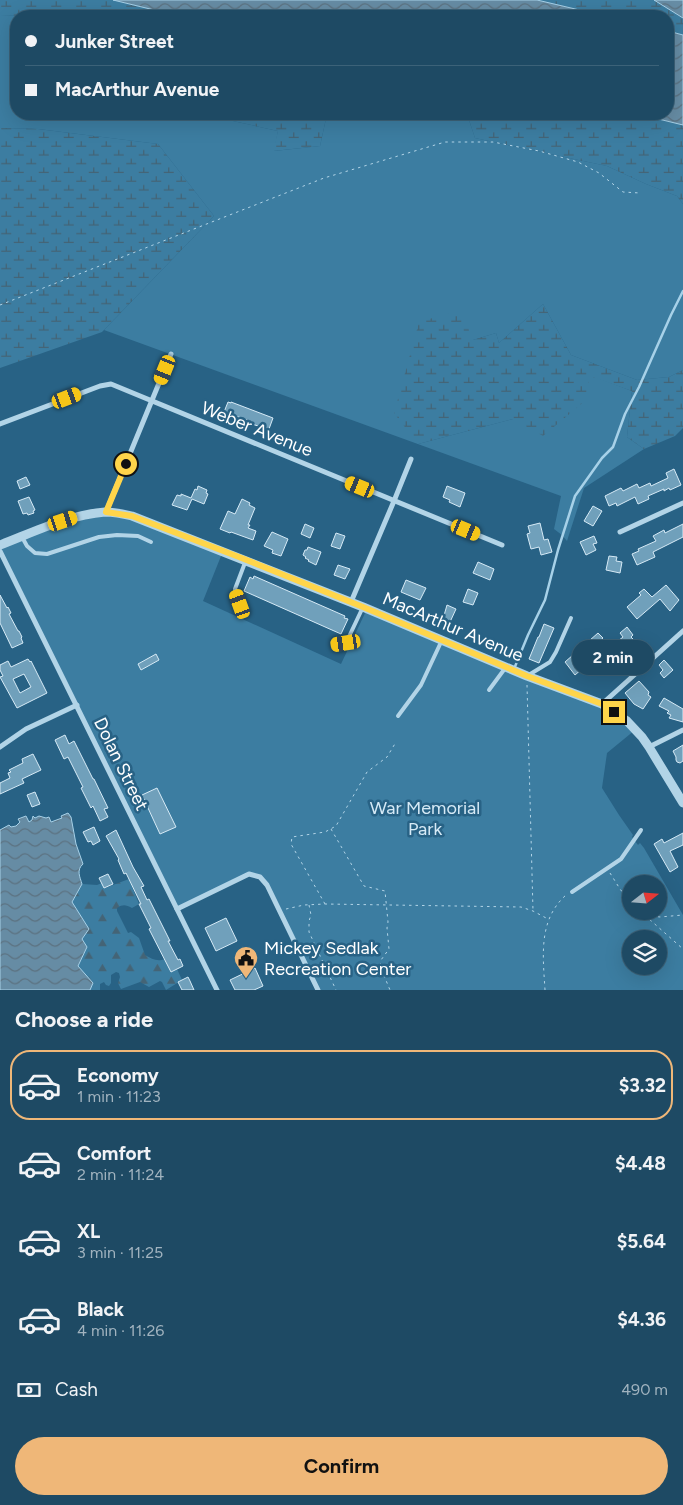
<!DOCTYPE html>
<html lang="en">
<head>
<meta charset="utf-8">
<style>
  body { margin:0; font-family:Figtree,sans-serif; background:#2b546d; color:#f1f3f6; height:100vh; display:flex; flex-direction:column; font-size:19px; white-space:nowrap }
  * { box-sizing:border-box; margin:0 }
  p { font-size:16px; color:#a1b3bf }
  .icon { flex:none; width:28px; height:28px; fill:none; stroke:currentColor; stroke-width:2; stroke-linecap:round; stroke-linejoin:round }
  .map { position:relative; height:990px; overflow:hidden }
  .side { display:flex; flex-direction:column; background:#1e4a64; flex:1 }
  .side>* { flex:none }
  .top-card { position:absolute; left:10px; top:10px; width:664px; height:110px; border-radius:20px; box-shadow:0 5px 20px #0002,0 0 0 1px #3c6278; display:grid; align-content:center; height:110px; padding:0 15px; background:#1e4a64 }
  .needle { width:32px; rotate:73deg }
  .buttons { position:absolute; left:622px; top:875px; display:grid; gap:10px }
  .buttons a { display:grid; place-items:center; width:45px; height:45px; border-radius:50%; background:#1e4a64; box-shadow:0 5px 20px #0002,0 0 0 1px #3c6278; font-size:25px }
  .end { position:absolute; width:22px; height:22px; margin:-11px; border:6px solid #ffd54a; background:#111; box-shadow:0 0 0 2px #111 }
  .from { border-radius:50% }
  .bubble { position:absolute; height:35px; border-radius:18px; background:#1e4a64; box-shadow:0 5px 20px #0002,0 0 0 1px #3c6278; font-size:16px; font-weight:700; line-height:35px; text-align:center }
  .car { position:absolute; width:15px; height:30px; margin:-15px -8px; border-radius:6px; box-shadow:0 0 4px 1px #0007; background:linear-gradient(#f5c518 24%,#345 0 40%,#f5c518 0 76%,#345 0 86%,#f5c518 0) }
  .top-card b { display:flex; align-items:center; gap:18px; height:48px; font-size:19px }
  .top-card b+b { border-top:1px solid #3c6278 }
  .top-card i { width:12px; height:12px; background:#f1f3f6 }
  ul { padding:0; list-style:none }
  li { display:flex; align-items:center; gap:15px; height:70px; margin:0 10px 8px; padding:0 5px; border:2px solid transparent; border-radius:20px }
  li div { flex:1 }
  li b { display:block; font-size:19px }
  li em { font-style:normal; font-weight:700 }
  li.active { border-color:#efb778 }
  li>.icon { width:45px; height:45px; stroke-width:1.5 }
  h2 { padding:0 15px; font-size:22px; line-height:60px }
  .pay { display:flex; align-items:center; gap:12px; height:55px; padding:0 15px; font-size:19px }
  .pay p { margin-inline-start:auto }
  .button { display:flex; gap:10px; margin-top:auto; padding:10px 15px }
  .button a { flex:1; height:58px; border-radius:30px; background:#efb778; color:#111; font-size:20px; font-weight:700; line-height:58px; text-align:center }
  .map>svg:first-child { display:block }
</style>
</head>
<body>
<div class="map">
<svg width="683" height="990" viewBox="0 0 683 990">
  <defs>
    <pattern id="forest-firs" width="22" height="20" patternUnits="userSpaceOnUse" patternTransform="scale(1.25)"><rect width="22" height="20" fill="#3c7da1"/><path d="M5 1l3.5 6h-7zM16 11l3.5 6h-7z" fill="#446476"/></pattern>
    <pattern id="wetland-marsh" width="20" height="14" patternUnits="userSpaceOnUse" patternTransform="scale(1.25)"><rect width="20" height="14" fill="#3c7da1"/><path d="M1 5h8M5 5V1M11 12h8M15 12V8" fill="none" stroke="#446476"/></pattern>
    <pattern id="water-waves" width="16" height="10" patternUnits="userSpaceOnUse" patternTransform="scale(1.25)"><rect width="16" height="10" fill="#668ca4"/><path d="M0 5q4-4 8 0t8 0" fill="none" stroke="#5c7281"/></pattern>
  </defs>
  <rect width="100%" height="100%" fill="#286285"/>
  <g fill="#3c7da1" fill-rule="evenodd">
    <polygon points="69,14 75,16 16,16 16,114 228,114 233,121 278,131 274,151 320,146 327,114 453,114 468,117 475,138 607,166 646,184 677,196 683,204 683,370 669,377 637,380 571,355 543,304 499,343 496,333 473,340 418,444 513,419 587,374 632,391 627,437 644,449 584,488 567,541 562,535 554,529 561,496 104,330 214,216 158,144 38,129 0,128 0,16"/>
    <path d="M78,516H132L223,551L203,601L341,664L367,609L602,704L635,730L607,753L602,788L619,815L633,835L632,837L638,845L640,843L644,848L683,915V990H318L267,885L258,876L249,874L177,909L0,551V545ZM631,884H659V911H631ZM631,939H659V966H631Z"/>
  </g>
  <path fill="url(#forest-firs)" d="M129,879L139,904L132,908C126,905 123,904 117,908V911L128,933L131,932L139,938L145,955C152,959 157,962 165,959L171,972L177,969L182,980L166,990L162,982L160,981L149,987L140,982L121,989L118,983L120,977L119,973L116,972L111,975V983L109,986L106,985L104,982L100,984V990H90L92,983L78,966L87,947L82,939L72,902L82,884L97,885L102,883L105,888Z"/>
  <g fill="url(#wetland-marsh)">
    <polygon points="0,0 113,0 179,16 75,16 69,14 0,16"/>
    <polygon points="537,0 654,0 683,18 683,35 668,31 668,16 605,16"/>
    <polygon points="228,114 327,114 320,146 273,151 278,131 233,121"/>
    <polygon points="453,114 638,114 683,125 683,204 677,196 646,184 607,166 475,138 468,117"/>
    <polygon points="0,128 38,129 158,144 214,216 102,332 0,368"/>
    <polygon points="543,304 571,355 637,380 669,377 683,370 683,428 675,436 644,449 627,437 632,391 587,375 592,395 543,436 513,419 418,444 394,413 419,322 460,310 473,340 496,333 499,343"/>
  </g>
  <g fill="url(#water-waves)" stroke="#a7d1e8">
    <polygon points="113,0 537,0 605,16 179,16"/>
    <polygon points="654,0 683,0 683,18"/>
    <polygon points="668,31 683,35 683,125 638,114 668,114"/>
    <path d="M68,813L71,817L76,844L83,864C76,870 80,877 82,884L72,902L89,929L82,939L87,947L78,966L93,983L90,990H0V830L9,825L11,827L16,826L20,822L18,819L26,816L29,822L32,820L33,816L35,818L39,816L46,818L49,817L51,822L62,818L61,816Z"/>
  </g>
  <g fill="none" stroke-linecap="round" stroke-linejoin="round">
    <polyline stroke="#a7d1e8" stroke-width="2.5" points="514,669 528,635 545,600 558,550 575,496 602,458 613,447 625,414 639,387 671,315 683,291"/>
  </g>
  <g fill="#70a0bb" stroke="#d6eaf6" fill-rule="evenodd">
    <polygon points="228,402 231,403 231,402 273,418 269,429 261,426 261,427 249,423 250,421 224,412"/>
    <polygon points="674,469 681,485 670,490 669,488 664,491 664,489 648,496 649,499 638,504 635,497 617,506 616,503 609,506 605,496 621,488 623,491 637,484 639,488 650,483 651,486 668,478 666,473"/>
    <polygon points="26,477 30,485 20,489 17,481"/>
    <polygon points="198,486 207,490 206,493 208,494 204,504 192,499 187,510 172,505 177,495 181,496 181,494 191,498 195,489 197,490"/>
    <polygon points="447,486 465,493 460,507 449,502 450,500 443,497"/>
    <polygon points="29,497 35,510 33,511 34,513 28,515 27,513 23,514 18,501"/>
    <polygon points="242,499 250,503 249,505 255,508 248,525 250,525 248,528 256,531 253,540 231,532 230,533 220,529 228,511 235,514"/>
    <polygon points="593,506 602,511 593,526 584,521"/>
    <polygon points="540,523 544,540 548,539 552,552 541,555 539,547 531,549 527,534 530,533 528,526"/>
    <polygon points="305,524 314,528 310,538 301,534"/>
    <polygon points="683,524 683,537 653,552 655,557 637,565 632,554 639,551 638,549 656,541 653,536 664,530 665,533"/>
    <polygon points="272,532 288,539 281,556 272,553 273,550 264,546"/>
    <polygon points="336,533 345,536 340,549 331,546"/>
    <polygon points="594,536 597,543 593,544 596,550 586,555 580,542"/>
    <polygon points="308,547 321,552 316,565 308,561 309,560 305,558 306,557 303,555 305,550 307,550"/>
    <polygon points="609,556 617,557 616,561 622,562 620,573 606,570"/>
    <polygon points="478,562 494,569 490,580 473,573"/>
    <polygon points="338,565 350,569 345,579 334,575"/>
    <polygon points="254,576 345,616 344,618 348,619 341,634 244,591 250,577 253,579"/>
    <polygon points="406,580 426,588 420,600 401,592"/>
    <polygon points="666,585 679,600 670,611 660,599 637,619 627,607 641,595 639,593 644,589 652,597"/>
    <polygon points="468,589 478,593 473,605 463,602"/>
    <polygon points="0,595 7,608 8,607 11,613 9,614 18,631 19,631 22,637 21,638 23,643 12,648 0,623"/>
    <polygon points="447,605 456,609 450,622 443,619"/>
    <polygon points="544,624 554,628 539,663 529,659 538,637 539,637"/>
    <polygon points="627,627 633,635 631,637 634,640 621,652 625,656 615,664 614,663 612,664 605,658 621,644 618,641 623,637 620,633"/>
    <polygon points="598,633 603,638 584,655 590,662 575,675 565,662"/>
    <polygon points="156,654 159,660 141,670 138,664"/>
    <path d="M28,659L30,662L31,661L47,693L17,708L0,677L3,676L0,670V665L8,661L11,667ZM24,674L31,687L20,693L13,679Z"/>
    <polygon points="664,660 673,670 664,678 660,673 663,670 659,665"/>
    <polygon points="639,681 649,692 648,695 651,697 643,709 634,704 625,693"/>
    <polygon points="664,698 683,709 683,722 669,718 671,715 667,713 669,711 659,706"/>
    <polygon points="65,735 69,744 74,741 93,779 94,779 108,808 104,809 108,817 100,821 93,806 91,808 81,788 83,787 68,757 64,759 55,740"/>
    <polygon points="683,745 683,761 680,763 677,762 676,760 676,757 673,751"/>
    <polygon points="33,754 41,770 22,779 24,783 0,794 0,783 10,778 8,773 11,772 9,770 23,763 22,759"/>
    <polygon points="157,788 176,827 160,834 142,795"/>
    <polygon points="35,792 40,804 32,807 27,795"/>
    <polygon points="94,827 100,841 93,845 91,841 88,842 83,832"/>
    <polygon points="116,830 133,867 144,886 141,887 147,900 149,899 170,941 168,941 178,960 180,959 183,966 171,972 149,929 151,928 139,904 141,904 126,873 124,874 118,860 119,859 106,836"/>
    <polygon points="683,833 683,845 670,851 678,867 670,872 654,844 662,839 664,843"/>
    <polygon points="108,874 113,884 104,888 99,878"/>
    <polygon points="226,918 237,941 216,951 205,928"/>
    <polygon points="255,968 263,986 254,990 235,990 230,980"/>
    <polygon points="188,977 190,981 194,990 182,990 178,982"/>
  </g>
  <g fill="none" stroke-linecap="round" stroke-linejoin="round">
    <g stroke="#b2d4e7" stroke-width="1" stroke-dasharray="2.5 4" stroke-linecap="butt">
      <polyline points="0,305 324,178 445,142 493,142 539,151 578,162 599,173 623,192 640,193"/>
      <polyline points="527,685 533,911"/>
      <polyline points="331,829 364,886 385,891 388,922 387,928 389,949 381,960 380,966 390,990"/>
      <polyline points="610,873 620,889 631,903"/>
      <polyline points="325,904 291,844 292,837 325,832 336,826 367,772 387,757 396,742"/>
      <polyline points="309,905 311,915 309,921 309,932 336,990"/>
      <polyline points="286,909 304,905 325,904 521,907 533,911 548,919"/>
      <polyline points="640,911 683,949"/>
      <polyline points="645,915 660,917 683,915"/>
      <path d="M545,990C543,956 538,920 566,895"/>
    </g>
    <g stroke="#b2d4e7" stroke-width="4">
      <polyline points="22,537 27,546 35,553 47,554 99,537 117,535 138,536 151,542"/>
      <polyline points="242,605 240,604 235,589 246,560"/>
      <polyline points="335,644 346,643 363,607"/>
      <polyline points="527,676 550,662 556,652 571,618"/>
      <polyline points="489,690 506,667"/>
      <polyline points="398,716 421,685 442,640"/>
      <polyline points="572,892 621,859 641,830"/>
    </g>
    <g stroke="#b2d4e7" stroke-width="5">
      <polyline points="0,424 100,386 111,384 502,545"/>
      <polyline points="106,512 171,354"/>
      <polyline points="620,532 683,503"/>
      <polyline points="0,551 217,990"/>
      <polyline points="351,602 394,501 411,459"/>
      <polyline points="602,704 683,631"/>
      <polyline points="0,747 26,729 77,705"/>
      <polyline points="649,747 683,730"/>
      <polyline points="177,909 249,874 260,877 267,885 318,990"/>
    </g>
    <path stroke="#b2d4e7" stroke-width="9" d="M0,545C34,532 68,515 105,512C114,512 124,514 132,516L363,607L527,676L602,704L627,721L642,737L649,747L683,803"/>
  </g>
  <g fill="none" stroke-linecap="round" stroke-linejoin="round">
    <polyline stroke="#ffd54a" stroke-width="6" points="126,464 106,512 132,516 239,557 363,607 527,676 602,704 614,712"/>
  </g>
  <defs>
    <g id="civic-pin" transform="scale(1.25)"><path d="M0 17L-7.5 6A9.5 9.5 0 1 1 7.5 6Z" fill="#efb778" stroke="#286285"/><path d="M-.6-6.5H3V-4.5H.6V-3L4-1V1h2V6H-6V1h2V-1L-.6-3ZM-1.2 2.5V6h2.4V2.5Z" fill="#111"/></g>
  </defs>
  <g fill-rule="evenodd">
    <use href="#civic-pin" x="246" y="958"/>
  </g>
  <g text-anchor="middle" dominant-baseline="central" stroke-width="5" stroke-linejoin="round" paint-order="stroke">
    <g font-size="18" fill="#fff" stroke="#286285">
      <text transform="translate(257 429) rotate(22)">Weber Avenue</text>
      <text transform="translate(453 627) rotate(23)">MacArthur Avenue</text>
      <text transform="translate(121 764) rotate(64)">Dolan Street</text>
    </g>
    <g font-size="18" fill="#d6eaf6" stroke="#286285">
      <text x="425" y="808">War Memorial<tspan x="425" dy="21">Park</tspan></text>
    </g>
    <g font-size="18" fill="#fff" stroke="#286285" text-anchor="start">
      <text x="264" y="948">Mickey Sedlak<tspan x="264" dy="21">Recreation Center</tspan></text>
    </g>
  </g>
</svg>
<div class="buttons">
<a><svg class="needle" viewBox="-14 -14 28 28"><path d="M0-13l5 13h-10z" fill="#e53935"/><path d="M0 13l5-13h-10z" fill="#a1b3bf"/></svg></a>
<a><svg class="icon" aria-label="layers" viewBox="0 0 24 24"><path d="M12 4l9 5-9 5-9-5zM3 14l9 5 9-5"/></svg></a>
</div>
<i class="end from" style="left:126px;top:464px"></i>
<i class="end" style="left:614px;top:712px"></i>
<div class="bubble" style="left:572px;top:640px;width:82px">2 min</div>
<i class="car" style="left:165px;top:370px;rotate:202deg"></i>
<i class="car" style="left:67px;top:398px;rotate:69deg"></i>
<i class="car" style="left:360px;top:487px;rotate:292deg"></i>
<i class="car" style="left:63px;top:521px;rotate:72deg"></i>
<i class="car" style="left:466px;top:530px;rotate:112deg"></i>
<i class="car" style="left:240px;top:604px;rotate:340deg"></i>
<i class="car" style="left:346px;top:643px;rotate:261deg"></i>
<div class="top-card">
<b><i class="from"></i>Junker Street</b>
<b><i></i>MacArthur Avenue</b>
</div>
</div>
<section class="side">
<h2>Choose a ride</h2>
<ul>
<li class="active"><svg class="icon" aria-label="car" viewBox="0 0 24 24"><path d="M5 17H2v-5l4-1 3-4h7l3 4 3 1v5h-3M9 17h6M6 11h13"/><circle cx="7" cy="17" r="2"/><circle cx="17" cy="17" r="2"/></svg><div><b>Economy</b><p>1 min · 11:23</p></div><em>$3.32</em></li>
<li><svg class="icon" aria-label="car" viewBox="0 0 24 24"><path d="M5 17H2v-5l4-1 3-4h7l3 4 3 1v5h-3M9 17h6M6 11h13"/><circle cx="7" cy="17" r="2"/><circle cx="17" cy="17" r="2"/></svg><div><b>Comfort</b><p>2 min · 11:24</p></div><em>$4.48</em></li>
<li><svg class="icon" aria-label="car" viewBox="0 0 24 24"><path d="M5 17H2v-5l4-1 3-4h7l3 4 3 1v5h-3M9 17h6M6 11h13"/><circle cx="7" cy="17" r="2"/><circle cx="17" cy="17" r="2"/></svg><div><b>XL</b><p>3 min · 11:25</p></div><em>$5.64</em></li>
<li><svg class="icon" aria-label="car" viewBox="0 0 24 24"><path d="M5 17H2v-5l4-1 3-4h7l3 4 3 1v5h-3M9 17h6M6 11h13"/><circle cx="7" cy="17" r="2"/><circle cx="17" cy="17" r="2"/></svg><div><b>Black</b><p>4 min · 11:26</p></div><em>$4.36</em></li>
</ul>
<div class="pay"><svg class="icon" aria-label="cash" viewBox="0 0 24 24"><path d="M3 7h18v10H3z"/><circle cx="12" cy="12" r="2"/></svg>Cash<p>490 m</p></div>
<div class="button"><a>Confirm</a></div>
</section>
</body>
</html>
